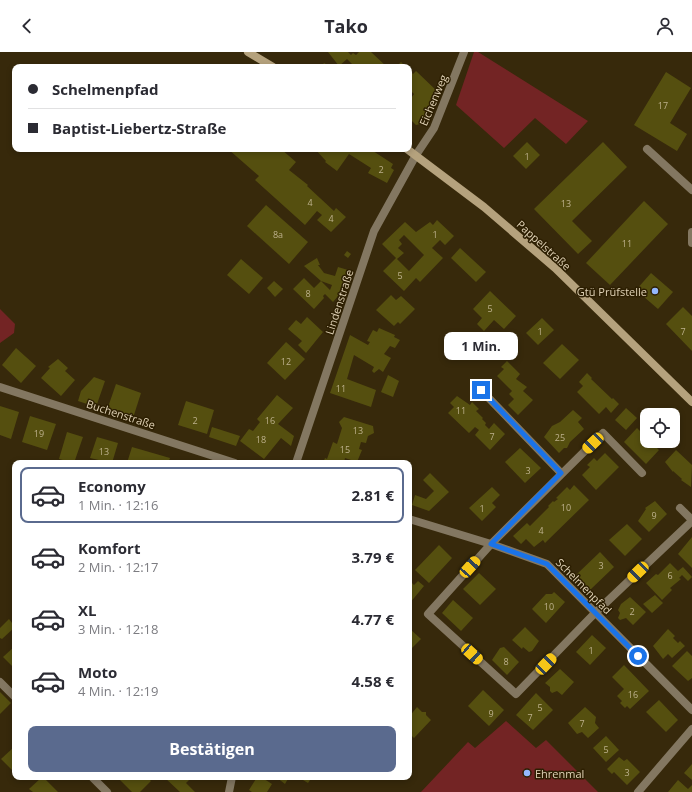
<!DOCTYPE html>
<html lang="de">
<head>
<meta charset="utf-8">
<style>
  body { margin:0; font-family:"Open Sans",sans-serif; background:#f7f7f7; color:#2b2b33; height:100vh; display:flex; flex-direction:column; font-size:15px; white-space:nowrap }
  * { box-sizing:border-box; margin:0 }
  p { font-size:13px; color:#7c7c81 }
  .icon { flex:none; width:22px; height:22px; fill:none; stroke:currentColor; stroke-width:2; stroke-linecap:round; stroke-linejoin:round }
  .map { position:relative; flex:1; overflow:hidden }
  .details { position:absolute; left:12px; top:408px; width:400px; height:320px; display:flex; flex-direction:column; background:#fff; border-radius:8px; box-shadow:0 2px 6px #0003 }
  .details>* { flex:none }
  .banner { position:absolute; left:12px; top:12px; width:400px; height:88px; border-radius:8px; box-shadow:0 2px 6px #0003; display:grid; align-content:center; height:88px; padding:0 16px; background:#fff }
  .controls { position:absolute; left:640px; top:356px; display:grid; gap:8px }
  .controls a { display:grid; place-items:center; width:40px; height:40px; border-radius:8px; background:#fff; box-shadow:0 2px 6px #0003; font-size:20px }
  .end { position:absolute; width:18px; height:18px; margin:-9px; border:5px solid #1a73e8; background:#fff; box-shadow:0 0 0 2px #fff }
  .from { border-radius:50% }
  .bubble { position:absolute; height:28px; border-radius:8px; background:#fff; box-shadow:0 2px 6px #0003; font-size:13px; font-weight:700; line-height:28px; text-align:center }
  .car { position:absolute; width:12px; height:24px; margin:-12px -6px; border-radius:5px; box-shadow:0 0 3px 1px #0007; background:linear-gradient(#f5c518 24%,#345 0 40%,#f5c518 0 76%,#345 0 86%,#f5c518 0) }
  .banner b { display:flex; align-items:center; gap:14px; height:38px; font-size:15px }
  .banner b+b { border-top:1px solid #e1e1e2 }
  .banner i { width:10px; height:10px; background:#2b2b33 }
  ul { padding:7px 0 0; list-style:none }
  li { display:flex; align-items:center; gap:12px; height:56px; margin:0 8px 6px; padding:0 8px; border:2px solid transparent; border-radius:8px }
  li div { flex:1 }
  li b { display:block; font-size:15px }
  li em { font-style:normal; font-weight:700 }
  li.current { border-color:#5a6a8e }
  li>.icon { width:36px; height:36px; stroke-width:1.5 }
  .primary-button { display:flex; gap:8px; margin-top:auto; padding:8px 16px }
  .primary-button a { flex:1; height:46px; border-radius:8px; background:#5a6a8e; color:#fff; font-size:16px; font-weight:700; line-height:46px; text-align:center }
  header { display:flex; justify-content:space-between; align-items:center; height:52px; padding:0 16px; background:#fff; font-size:18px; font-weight:700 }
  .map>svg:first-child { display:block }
</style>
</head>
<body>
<header><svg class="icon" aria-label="back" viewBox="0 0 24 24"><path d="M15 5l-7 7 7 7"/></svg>Tako<svg class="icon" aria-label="person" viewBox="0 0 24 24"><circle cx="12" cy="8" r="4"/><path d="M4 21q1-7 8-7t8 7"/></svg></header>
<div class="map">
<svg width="692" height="740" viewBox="0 0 692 740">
  <rect width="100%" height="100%" fill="#37290b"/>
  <g fill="#732424">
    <polygon points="474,0 478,0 588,69 566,92 535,66 504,96 456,53"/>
    <polygon points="0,257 15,272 14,281 0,291"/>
    <polygon points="506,669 536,696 546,688 598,740 421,740 468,690 475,696"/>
  </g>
  <g fill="#554f0f" fill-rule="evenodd">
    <polygon points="328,0 348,0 351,3 353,1 356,3 359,0 371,0 387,15 355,15 347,7 339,14"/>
    <polygon points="401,10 406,15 396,15"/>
    <polygon points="324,11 331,15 321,15"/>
    <polygon points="409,18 413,22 416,19 439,41 439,45 420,72 416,73 409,66 409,49 414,42 409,37"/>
    <polygon points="666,20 691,36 670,71 687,82 677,99 634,73"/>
    <polygon points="527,90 540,103 526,117 513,104"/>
    <polygon points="603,90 627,115 572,169 592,189 578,202 534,157"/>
    <polygon points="228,97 281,97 296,110 289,118 308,133 307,134 334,159 336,156 346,165 331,180 317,168 322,163 317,159 305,173 255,128 259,124"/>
    <polygon points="315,97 370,97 393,112 391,116 394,118 387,131 368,121 371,116 349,102 337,119 325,110 326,109"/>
    <polygon points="644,149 668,172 610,233 586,211"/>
    <polygon points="266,153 308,190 289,212 247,174"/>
    <path d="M437,168L454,184L445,193L440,188L432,196L443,206L420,230L416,226L404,239L383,219L396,206L382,192L405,170L416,180L430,170L433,173ZM404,183L424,203L409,219L397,207L404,201L398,196L402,192L399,188Z"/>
    <polygon points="460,196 486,220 476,230 451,206"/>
    <polygon points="347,199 351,202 348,206 344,203"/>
    <path d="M317,206L320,213H318L324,221L335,224L338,215L348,218L338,244L333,250L325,242L323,244L324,246L314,257L293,237L304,226L314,236L321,229L304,214ZM321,229L332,233L330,238Z"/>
    <polygon points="241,207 263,226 249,242 227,223"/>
    <polygon points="651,221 673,240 658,257 636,238"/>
    <polygon points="274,229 283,237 275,245 267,236"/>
    <polygon points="490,239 516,264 504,277 494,268 484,279 477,272 482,266 473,257"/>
    <polygon points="391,243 396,248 401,244 415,257 400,272 398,270 394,274 376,258"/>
    <polygon points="683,255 692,264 692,299 666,272"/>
    <polygon points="307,265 323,280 306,301 298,293 302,289 288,277 296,268 301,272"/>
    <polygon points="542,266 554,278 538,293 526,281"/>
    <polygon points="379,276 395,283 394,285 400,288 395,296 390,294 384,302 391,306 383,320 379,317 374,321 372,319 374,315 354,303 347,327 376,338 371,355 330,341 350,283 368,293 370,290 367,289 373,278 377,280"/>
    <polygon points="508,280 513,285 502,296 497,291"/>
    <polygon points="286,290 305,307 285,328 267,311"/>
    <polygon points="562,292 579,308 560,327 543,311"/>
    <polygon points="16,296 36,314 21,331 2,313"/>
    <polygon points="58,307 68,316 65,319 75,328 61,344 41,326 50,316 48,315"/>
    <polygon points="507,309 520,322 516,327 527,335 523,339 533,348 518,363 508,353 514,347 509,342 512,339 497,324 504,317 501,315"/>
    <polygon points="587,321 592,326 591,327 612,347 613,346 619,352 611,361 606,355 599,362 577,340 583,334 579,330"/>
    <polygon points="388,323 399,329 393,345 381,340"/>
    <polygon points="94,325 105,329 96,355 78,349 81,339"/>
    <polygon points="116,332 141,341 133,366 107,358"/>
    <polygon points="277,343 293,356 278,372 294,384 291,394 281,386 264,407 240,389 249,377 253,379 260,370 257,367"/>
    <polygon points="457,344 470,353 472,350 479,357 476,359 483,366 482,367 486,371 485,373 489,377 494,371 505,382 490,398 475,383 479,378 475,375 469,381 448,361 454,355 450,351"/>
    <polygon points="186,349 214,358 207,382 178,373"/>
    <polygon points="0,354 19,360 11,387 0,383"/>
    <polygon points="626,356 637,366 626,378 615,368"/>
    <polygon points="573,358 582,366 578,370 584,377 570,390 567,396 564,396 559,401 544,385 552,374 560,370"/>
    <polygon points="30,364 56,372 47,398 22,390"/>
    <polygon points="344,365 373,374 374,381 368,384 366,391 361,390 359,397 362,398 357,410 345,406 344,411 323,411 325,406 327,407 333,390 337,392 342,376 339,370"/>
    <polygon points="212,375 240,384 236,394 209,385"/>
    <polygon points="637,376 647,386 647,389 650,389 659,398 646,412 624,390"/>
    <polygon points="67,380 83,385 74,411 59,407"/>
    <polygon points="97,385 118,391 112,411 90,406"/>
    <polygon points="132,395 170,406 168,411 127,411"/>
    <polygon points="520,396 541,416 525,431 505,410"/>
    <polygon points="676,398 692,413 691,435 681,428 682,427 673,419 673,420 665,410"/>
    <polygon points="605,401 619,415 596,438 582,423 590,415 587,413 594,406 597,409"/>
    <polygon points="430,421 449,440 429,459 412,453 415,443 426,447 434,439 423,428"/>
    <polygon points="574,433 589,448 545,491 543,488 534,495 526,487 521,492 513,484 527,471 530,474 549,455 548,454 553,449 554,450 558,447 556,446 567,435 570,438"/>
    <polygon points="492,435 500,443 492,451 496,455 482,469 469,456"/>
    <polygon points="655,449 667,462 649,480 638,469 646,457 645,456"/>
    <polygon points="627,472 642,487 625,504 609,488"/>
    <polygon points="692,485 692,516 678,502"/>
    <polygon points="439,493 452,506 429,531 415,518"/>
    <polygon points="600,500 614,515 590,538 576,523"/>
    <polygon points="670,511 678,519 683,515 692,525 688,529 682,523 679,526 681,527 670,536 672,538 662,548 646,531 656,522 658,523"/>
    <polygon points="479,521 496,537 480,553 463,537"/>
    <polygon points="409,528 414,533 418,529 424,534 409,552"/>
    <polygon points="554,540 565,550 546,571 532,557 546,542 552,542"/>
    <polygon points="655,543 663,551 652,561 643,552"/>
    <polygon points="630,545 646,560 633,573 626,566 620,568 618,566 620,561 618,558 621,552"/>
    <polygon points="453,548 473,566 461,579 442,561"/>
    <polygon points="9,567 15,575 2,587 0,586 0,576"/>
    <polygon points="525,575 539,589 532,599 529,600 523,595 522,597 512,588"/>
    <polygon points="410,577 421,587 409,599 409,579"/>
    <polygon points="668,577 675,584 673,586 678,591 680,589 685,594 672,606 668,602 663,607 653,594"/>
    <polygon points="592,583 606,596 590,613 576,600"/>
    <polygon points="15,594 15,617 3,605"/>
    <polygon points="504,595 519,610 507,623 492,608 500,596"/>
    <polygon points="687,599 692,604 692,626 688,629 672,614"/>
    <polygon points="624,613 649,639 630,657 627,654 625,656 620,651 622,649 617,644 624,637 612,625"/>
    <polygon points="560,617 574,630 562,643 557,639 552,641 550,639 550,635 545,631"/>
    <polygon points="483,638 504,658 489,674 468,654"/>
    <polygon points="0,640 11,651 0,662"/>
    <polygon points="536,641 553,658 533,678 516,663"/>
    <polygon points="659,648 678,668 666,680 646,660"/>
    <polygon points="417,655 422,660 426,660 426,663 431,668 414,686 409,681 409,665"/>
    <polygon points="585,655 596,665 595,671 599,676 588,686 582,680 577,682 568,671"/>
    <polygon points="606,684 619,698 606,710 593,696"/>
    <polygon points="14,695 15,696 15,721 1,707"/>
    <polygon points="619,705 624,709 627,707 640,720 627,733 614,720 612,722 607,717"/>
    <polygon points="692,712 692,728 684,721"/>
    <polygon points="42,725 43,725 58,740 33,740 29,737"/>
    <polygon points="117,725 147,725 151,729 140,740 132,740"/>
    <polygon points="164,725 192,725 186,731 195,740 180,740"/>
    <polygon points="257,725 261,725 272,732 267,740 252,740 249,738"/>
    <polygon points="276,725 289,725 285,732"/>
    <polygon points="298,725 312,725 308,731"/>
    <polygon points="678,728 688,737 692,733 692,740 668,740"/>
  </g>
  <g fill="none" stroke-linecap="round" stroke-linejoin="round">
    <g stroke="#837761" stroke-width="8">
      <polyline points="647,97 692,138"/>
      <polyline points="416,103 434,76 464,0"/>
      <polyline points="692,180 692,191"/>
      <polyline points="0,335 235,411"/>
      <polyline points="481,338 561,421"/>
      <polyline points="642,421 603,381 491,492 428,562 516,642 595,561 692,469"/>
      <polyline points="680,456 692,468"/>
      <polyline points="409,467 491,492 547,512 692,658"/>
      <polyline points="0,630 15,645"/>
      <polyline points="92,725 107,740"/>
      <polyline points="638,740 692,677"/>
    </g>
    <g stroke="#837761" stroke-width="8">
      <polyline points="296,411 374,179 416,103"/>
      <polyline points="229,740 232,725"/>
    </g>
    <g stroke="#b5a27d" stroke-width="8">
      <polyline points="248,0 273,15"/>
      <polyline points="407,97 484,155 555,216 692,350"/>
    </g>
  </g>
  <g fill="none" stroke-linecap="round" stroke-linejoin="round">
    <polyline stroke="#1a73e8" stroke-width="5" points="481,338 561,421 491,492 547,512 638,604"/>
  </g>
  <g fill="#94b7fd" stroke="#2d1f02" stroke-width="1.5">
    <circle cx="655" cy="239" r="4"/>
    <circle cx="527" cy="721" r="4"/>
  </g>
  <g text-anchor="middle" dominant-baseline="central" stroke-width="3" stroke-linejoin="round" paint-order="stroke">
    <g font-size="9" fill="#bdb18c">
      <text x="663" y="53">17</text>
      <text x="527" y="104">1</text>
      <text x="381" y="117">2</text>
      <text x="310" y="150">4</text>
      <text x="566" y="151">13</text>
      <text x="331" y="166">4</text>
      <text x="278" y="182">8a</text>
      <text x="435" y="182">1</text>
      <text x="627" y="191">11</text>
      <text x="400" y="223">5</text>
      <text x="308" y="241">8</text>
      <text x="490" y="256">5</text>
      <text x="540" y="279">1</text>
      <text x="683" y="279">7</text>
      <text x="286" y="309">12</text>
      <text x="341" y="336">11</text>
      <text x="461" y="358">11</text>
      <text x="195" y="368">2</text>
      <text x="270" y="368">16</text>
      <text x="358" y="378">13</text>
      <text x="39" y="381">19</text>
      <text x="492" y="384">7</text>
      <text x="560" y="385">25</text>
      <text x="261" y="387">18</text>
      <text x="345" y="397">15</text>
      <text x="104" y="399">13</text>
      <text x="528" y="418">3</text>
      <text x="566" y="455">10</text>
      <text x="482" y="456">1</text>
      <text x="654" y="463">9</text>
      <text x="541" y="478">4</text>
      <text x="601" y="513">3</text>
      <text x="670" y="523">6</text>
      <text x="549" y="554">10</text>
      <text x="632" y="559">2</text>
      <text x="591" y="598">1</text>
      <text x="506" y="609">8</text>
      <text x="633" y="642">16</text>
      <text x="540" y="655">5</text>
      <text x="491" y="661">9</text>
      <text x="530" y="665">7</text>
      <text x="582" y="671">7</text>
      <text x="606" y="697">5</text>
      <text x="627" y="720">3</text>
    </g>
    <g font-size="11" fill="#e0d2b6" stroke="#2d1f02">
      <text transform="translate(433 48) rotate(-67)">Eichenweg</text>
      <text transform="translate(544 193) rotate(42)">Pappelstraße</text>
      <text transform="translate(339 250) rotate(-72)">Lindenstraße</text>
      <text transform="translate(121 362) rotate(18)">Buchenstraße</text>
      <text transform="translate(584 534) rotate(45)">Schelmenpfad</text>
    </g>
    <g font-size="11" fill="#e0d2b6" stroke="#2d1f02" text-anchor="end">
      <text x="647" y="239">Gtü Prüfstelle</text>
      <text x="535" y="721" text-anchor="start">Ehrenmal</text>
    </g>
  </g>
</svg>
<div class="controls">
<a><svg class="icon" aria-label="locate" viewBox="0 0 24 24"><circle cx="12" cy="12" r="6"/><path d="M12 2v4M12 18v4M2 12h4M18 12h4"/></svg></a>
</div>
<i class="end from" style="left:638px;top:604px"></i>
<i class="end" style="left:481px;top:338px"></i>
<div class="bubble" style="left:444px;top:280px;width:74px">1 Min.</div>
<i class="car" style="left:593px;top:391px;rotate:226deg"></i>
<i class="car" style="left:470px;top:515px;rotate:42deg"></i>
<i class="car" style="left:638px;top:520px;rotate:226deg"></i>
<i class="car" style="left:472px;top:602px;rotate:132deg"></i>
<i class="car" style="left:546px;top:612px;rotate:44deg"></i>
<div class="banner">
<b><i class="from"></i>Schelmenpfad</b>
<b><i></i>Baptist-Liebertz-Straße</b>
</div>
<section class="details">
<ul>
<li class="current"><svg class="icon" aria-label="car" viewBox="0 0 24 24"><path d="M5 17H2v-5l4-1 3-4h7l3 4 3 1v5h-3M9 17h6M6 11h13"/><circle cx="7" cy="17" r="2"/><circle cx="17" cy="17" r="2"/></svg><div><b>Economy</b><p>1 Min. · 12:16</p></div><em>2.81 €</em></li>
<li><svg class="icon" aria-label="car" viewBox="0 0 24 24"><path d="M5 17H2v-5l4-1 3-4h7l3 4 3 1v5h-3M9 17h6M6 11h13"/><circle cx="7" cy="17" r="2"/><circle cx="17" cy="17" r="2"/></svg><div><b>Komfort</b><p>2 Min. · 12:17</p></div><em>3.79 €</em></li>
<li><svg class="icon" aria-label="car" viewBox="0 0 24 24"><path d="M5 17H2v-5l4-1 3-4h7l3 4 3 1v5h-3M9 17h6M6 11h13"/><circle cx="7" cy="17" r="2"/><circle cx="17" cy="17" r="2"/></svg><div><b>XL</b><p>3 Min. · 12:18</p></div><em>4.77 €</em></li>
<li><svg class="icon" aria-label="car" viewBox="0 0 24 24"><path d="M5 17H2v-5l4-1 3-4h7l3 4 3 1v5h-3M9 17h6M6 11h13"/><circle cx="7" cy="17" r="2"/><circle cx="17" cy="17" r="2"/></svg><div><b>Moto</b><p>4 Min. · 12:19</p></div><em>4.58 €</em></li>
</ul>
<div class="primary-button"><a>Bestätigen</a></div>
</section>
</div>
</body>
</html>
